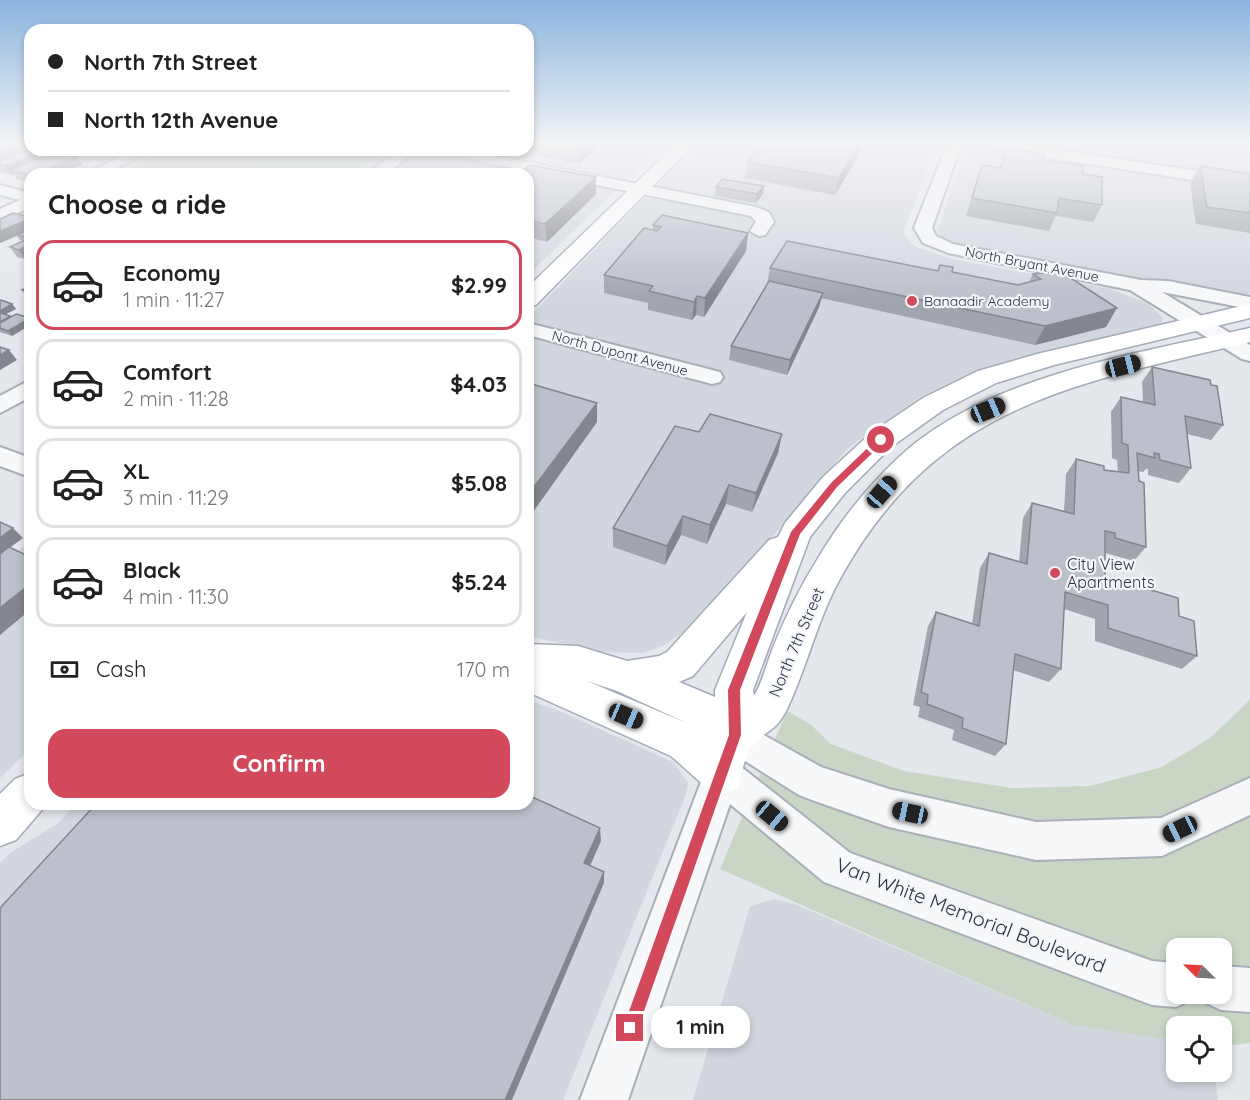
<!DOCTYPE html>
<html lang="en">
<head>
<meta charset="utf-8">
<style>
  body { margin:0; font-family:Quicksand,sans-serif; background:#f2f2f2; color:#222; height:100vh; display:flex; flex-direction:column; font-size:22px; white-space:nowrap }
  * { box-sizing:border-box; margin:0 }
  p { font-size:20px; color:#767676 }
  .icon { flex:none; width:33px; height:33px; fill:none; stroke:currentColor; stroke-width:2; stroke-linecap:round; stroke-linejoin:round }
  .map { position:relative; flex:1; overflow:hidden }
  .drawer { position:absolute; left:24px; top:168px; width:510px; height:642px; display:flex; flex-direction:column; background:#fff; border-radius:18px; box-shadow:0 3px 9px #0003 }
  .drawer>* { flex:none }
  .banner { position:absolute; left:24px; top:24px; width:510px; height:132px; border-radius:18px; box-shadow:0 3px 9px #0003; display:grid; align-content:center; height:132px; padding:0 24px; background:#fff }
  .needle { width:39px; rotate:294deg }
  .buttons { position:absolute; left:1166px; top:938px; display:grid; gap:12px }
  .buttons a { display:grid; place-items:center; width:66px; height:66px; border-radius:12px; background:#fff; box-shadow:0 3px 9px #0003; font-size:30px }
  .end { position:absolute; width:27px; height:27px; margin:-14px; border:8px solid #d1495b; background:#fff; box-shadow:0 0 0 3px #fff }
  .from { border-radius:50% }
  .bubble { position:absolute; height:42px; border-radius:18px; background:#fff; box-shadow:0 3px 9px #0003; font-size:20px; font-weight:800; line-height:42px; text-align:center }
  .car { position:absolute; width:18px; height:36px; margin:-18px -9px; border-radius:8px; box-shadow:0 0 4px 2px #0007; background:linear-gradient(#222 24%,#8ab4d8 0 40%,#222 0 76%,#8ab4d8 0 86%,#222 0) }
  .banner b { display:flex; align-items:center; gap:21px; height:57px; font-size:22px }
  .banner b+b { border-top:2px solid #e0e0e0 }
  .banner i { width:15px; height:15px; background:#222 }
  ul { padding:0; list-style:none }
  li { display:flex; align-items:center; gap:18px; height:90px; margin:0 12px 9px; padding:0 12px; border:3px solid #e0e0e0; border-radius:18px }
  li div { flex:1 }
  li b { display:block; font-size:22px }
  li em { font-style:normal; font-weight:800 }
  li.on { border-color:#d1495b }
  li>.icon { width:54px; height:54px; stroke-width:1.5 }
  h2 { padding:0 24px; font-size:27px; line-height:72px }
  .pay { display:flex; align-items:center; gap:15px; height:66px; padding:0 24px; font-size:22px }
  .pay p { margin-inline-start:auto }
  .button { display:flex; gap:12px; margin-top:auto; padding:12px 24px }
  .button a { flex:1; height:69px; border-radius:18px; background:#d1495b; color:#fff; font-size:24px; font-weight:800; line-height:69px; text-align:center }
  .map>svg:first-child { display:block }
</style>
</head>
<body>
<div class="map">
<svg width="1250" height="1100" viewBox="0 0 1250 1100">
  <rect width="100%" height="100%" fill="#e4e7ec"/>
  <g fill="#d2d6de">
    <polygon points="528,145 663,145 528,275 528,174 380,174 419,150 528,150"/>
    <polygon points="696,145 937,145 903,233 914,246 947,258 1111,289 1148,304 1162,317 1162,321 1160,325 1024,357 973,374 919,398 848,448 755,557 684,632 664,645 643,653 601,652 528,636 528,318"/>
    <polygon points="964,145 1216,145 1250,153 1250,300 943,240 937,232 965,151"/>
    <polygon points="30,542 30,749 0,778 0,565"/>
    <polygon points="528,700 562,712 673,762 688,783 686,794 563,1100 0,1100 0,863 10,853 57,824 76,804 528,804"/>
    <polygon points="774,899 795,904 1073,1025 1176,1041 1176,1071 1214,1071 1218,1100 693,1100 750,906"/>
  </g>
  <g fill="#c9d6c5" fill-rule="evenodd">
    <polygon points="169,150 389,150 349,174 116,174"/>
    <path d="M1250,700V1043L1221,1046V1026H1176V1041L1073,1025L720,869L787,711L810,724L831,744L904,771L1012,788L1090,786L1162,767L1210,738ZM1176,948H1221V993H1176Z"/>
  </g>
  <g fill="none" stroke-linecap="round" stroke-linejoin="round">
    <g stroke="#a9aeb7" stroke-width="4">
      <g id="minor">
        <polygon points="947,145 961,145 932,228 936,236 953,244 1141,280 1168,281 1250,297 1250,309 1162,292 1250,345 1250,361 1242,359 1130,290 948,253 923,243 914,228"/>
        <polygon points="987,145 1024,145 1250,179 1250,189 994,149"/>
        <polygon points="134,150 153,150 105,174 84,174"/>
        <polygon points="402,150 419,150 384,174 365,174"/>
        <polygon points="465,150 756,207 769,212 774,222 765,235 759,236 750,231 756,222 751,216 463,158 456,154 458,151"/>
        <polygon points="0,185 30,193 30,208 0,220 0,209 20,200 0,195"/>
        <polygon points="528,323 720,372 723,377 720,382 712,384 528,335"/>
        <polygon points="30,380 30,397 0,413 0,396"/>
        <polygon points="0,447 30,458 30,477 0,466"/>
        <polygon points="735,719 821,767 889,789 1036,822 1161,818 1250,778 1250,815 1162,856 1036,860 889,827 812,800 799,795 723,747 718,735 723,723"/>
        <polygon points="722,756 735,762 850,853 1152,961 1176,963 1176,993 1194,993 1191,1000 1176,1007 1152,1005 824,882 730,804 628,1100 580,1100 704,774 709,762"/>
        <polygon points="1221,966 1250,968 1250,1012 1221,1010 1206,1003 1201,993 1221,993"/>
      </g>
    </g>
    <g stroke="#a3abb8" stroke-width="3">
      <g id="major">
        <polygon points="675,145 693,145 536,305 528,307 528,287"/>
        <polygon points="1233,145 1250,145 1250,152 1235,149"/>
        <path d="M1250,304V318L1054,365L996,383L943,410L891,447L845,493L810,537L753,690L754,696C763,681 767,662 774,645C786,616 800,587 817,560C839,522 867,487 899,457C988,375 1136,354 1250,328V342C1074,384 937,404 841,577C818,618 808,664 788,707C776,733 766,729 752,746C744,756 742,776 737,788L722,794L707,788L671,756L528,692V644L578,646L627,661L659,656L667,652L769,540L778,537L785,523L823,477L871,433L923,398L978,371L1037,354ZM747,612L715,690V697L679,682L693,676ZM587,681L617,691L689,724Z"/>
        <polygon points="30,773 30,804 47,804 16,840 0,846 0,794 15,779"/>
      </g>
    </g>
    <use href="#minor" fill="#f7f8fa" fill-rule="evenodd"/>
    <use href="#major" fill="#fff" fill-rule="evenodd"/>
  </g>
  <g fill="#a1a5ae">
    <polygon points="0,145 17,147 20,153 39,159 77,156 82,165 61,174 30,174 30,182 17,179 13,174 12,175 0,172"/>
    <polygon points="528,145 601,145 579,163 506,150 528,150"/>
    <polygon points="1006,148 1083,174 1102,205 1093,222 1056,216 1049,231 966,216 976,182 982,165 999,168"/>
    <polygon points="63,150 80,150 73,153"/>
    <polygon points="861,151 835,195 745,178 748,162"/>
    <polygon points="1200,166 1250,174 1250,233 1196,224 1190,183"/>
    <polygon points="528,174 596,194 547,242 528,237"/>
    <polygon points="716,187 763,194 756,203 715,196"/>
    <polygon points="30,217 30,257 25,259 17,257 10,247 24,241 20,240 17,236 0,243 0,219"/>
    <polygon points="653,225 748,233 746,251 704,317 696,315 692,320 648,310 648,303 604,293 604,275 653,230"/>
    <polygon points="770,268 952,272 1018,285 1029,282 1033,274 1106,327 1035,345 821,298 819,307 787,375 729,360 731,346 767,285"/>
    <polygon points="30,286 30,297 25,295 22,290"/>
    <polygon points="0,301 12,304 16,309 6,314 11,317 30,318 30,325 12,336 0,332"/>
    <polygon points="1152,367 1211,385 1223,425 1211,440 1187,434 1191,468 1179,483 1148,475 1148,469 1146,469 1143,472 1138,471 1146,547 1134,561 1105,553 1105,583 1116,586 1121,581 1179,616 1197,656 1182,669 1095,641 1095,619 1064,609 1061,669 1049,682 1013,670 1006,744 995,756 952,740 954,730 918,717 920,707 913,705 928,626 936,612 972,624 980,568 989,553 1019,562 1023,518 1032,503 1064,512 1066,474 1076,459 1104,470 1118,472 1117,460 1112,458 1111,412 1121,397 1143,402 1142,382"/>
    <polygon points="699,432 782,434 778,453 752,512 726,504 707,544 681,535 665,565 613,547 613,528"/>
  </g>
  <g fill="#83868d">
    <polygon points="579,145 601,145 579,163"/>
    <polygon points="858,145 862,145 861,151 835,195 839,178"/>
    <polygon points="17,147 22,156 0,164 0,154"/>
    <polygon points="71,150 80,150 73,153"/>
    <polygon points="36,154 41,163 11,170 13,174 12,175 6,166"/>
    <polygon points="77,156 82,165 61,174 36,174"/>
    <polygon points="596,177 596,194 547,242 545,224"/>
    <polygon points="764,186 763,194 756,203 757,194"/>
    <polygon points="30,219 30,230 0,243 0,231"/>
    <polygon points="748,233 746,251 704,317 705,298"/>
    <polygon points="26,246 30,253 30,257 25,259 19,250"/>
    <polygon points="823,293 819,307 787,375 790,360"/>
    <polygon points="697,296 696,315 692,320 694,302"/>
    <polygon points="12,304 16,309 2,316 0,313 0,311"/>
    <polygon points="1117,308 1106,327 1035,345 1045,326"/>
    <polygon points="30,318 30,325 12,336 8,331"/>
    <polygon points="9,350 17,360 0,370 0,355"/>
    <polygon points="597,403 597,422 528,519 528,495"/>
    <polygon points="782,434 778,453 752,512 756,493"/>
    <polygon points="729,485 726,504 707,544 710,525"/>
    <polygon points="683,516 681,535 665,565 667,546"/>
    <polygon points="13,528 23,538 0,555 0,538"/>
    <polygon points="30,584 30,610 0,635 0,608"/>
    <polygon points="600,828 601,841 586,875 584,863"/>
    <polygon points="604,872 604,883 512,1100 505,1100"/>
  </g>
  <g fill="#bbc0ca" stroke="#83868d" stroke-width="1.5">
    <polygon points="0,145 8,145 17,147 0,154"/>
    <polygon points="761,145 858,145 839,178 748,162"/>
    <polygon points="1006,148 1044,154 1043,160 1083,166 1083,174 1102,177 1102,205 1059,198 1057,213 972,198 982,165 1001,168"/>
    <polygon points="25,151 36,154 6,166 0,164 0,161"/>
    <polygon points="56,152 77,156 36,174 30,174 30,175 11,170"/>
    <polygon points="530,165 596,177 545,224 528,220 528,174 518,174"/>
    <polygon points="1200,166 1250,174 1250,213 1207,207"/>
    <polygon points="722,179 764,186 757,194 716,187"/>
    <polygon points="13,213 30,217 30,219 0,231 0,219"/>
    <polygon points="662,215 748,233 705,298 697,296 694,302 649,291 653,286 604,275 644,228 657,231 661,227 653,225"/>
    <polygon points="30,229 30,238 29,238 17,235"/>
    <polygon points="30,238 30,248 26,246 19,250 10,247"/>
    <polygon points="787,241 938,271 940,265 953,267 952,272 1018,285 1041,279 1033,274 1060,271 1117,308 1045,326 770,268"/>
    <polygon points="769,281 823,293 790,360 731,346"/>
    <polygon points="30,286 30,293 22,290"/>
    <polygon points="1,300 12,304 0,311 0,301"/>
    <polygon points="0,313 10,316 0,322"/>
    <polygon points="16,314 30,318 8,331 0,328 0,323"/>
    <polygon points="0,347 9,350 0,355"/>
    <polygon points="1152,367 1210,380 1211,385 1217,386 1223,425 1185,416 1191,468 1160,460 1159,454 1154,453 1155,458 1137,453 1139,481 1144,483 1146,547 1115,538 1115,533 1105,531 1105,583 1121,588 1121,581 1178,598 1179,616 1194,621 1197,656 1108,628 1108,605 1065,592 1061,669 1015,654 1006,744 962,728 963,718 927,704 928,695 921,692 936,612 979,626 989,553 1027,564 1032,503 1074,514 1076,459 1104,466 1104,470 1129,473 1128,445 1122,443 1121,397 1155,405"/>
    <polygon points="528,383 597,403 528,495"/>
    <polygon points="710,414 782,434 756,493 729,485 710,525 683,516 667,546 613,528 675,426 699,432"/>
    <polygon points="0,522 13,528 0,538"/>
    <polygon points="9,547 30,557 30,584 0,608 0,554"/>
    <polygon points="528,795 600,828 584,863 604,872 505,1100 0,1100 0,908 96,804 528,804"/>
  </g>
  <linearGradient id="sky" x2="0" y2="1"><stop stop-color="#8bb4dd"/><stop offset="0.48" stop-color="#f3f4f6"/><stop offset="1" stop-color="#f3f4f6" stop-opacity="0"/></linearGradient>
  <rect width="1250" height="299" fill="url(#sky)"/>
  <polygon fill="#d1495b" points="878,438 886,440 837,487 800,534 740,690 741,735 638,1028 636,1033 630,1035 625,1033 623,1028 729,735 728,690 791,532 831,483"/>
  <g fill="#d1495b" stroke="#f4f6f9" stroke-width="2">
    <circle cx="912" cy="301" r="6"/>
    <circle cx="1055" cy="573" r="6"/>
  </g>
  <g text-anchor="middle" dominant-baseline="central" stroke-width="4.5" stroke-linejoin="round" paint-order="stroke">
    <g font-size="14" fill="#2b3445" stroke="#f4f6f9">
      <text transform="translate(1032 264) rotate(11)">North Bryant Avenue</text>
      <text transform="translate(620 353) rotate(15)">North Dupont Avenue</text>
    </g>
    <g font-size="14" fill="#2b3445" stroke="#f4f6f9" text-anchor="start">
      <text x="924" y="301">Banaadir Academy</text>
    </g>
    <g font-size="16" fill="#2b3445" stroke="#f4f6f9" text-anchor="start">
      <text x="1067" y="564">City View<tspan x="1067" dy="18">Apartments</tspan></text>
    </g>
    <g font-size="16" fill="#2b3445" stroke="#f4f6f9">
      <text transform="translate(796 642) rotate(-67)">North 7th Street</text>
    </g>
    <g font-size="20" fill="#2b3445" stroke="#f4f6f9">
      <text transform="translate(971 915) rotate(21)">Van White Memorial Boulevard</text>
    </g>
  </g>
</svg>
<div class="buttons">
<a><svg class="needle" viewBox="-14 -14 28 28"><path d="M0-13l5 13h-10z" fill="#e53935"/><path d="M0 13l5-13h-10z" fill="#767676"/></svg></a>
<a><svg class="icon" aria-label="locate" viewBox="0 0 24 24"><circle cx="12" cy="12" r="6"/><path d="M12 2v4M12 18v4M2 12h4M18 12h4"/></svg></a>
</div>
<i class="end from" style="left:881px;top:440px"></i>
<i class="end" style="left:630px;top:1028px"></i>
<div class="bubble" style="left:651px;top:1006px;width:99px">1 min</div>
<i class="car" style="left:1123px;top:366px;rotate:76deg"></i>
<i class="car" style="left:988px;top:410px;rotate:67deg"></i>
<i class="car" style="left:882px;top:492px;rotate:41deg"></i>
<i class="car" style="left:626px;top:716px;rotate:113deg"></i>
<i class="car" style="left:910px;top:813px;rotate:282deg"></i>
<i class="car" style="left:772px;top:816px;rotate:130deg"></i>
<i class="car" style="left:1180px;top:829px;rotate:245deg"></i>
<div class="banner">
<b><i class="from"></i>North 7th Street</b>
<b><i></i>North 12th Avenue</b>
</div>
<section class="drawer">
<h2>Choose a ride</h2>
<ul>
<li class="on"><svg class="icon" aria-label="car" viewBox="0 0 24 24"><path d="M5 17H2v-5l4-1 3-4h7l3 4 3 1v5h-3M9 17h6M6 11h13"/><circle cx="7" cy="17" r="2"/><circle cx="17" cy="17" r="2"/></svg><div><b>Economy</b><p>1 min · 11:27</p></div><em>$2.99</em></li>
<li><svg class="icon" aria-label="car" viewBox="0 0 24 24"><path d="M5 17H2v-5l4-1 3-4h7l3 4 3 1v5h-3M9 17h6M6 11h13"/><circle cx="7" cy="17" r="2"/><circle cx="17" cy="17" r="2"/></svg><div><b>Comfort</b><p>2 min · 11:28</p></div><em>$4.03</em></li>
<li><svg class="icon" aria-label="car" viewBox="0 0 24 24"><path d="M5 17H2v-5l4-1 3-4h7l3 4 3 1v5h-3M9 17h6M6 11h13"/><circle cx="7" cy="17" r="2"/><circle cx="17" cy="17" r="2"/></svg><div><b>XL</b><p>3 min · 11:29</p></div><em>$5.08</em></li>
<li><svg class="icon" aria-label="car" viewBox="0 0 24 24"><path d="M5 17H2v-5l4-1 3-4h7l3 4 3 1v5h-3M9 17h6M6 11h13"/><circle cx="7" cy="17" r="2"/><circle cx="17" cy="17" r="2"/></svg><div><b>Black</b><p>4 min · 11:30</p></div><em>$5.24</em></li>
</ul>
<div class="pay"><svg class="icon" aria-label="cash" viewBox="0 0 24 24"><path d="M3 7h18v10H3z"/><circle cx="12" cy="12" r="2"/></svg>Cash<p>170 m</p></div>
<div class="button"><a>Confirm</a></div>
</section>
</div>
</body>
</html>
